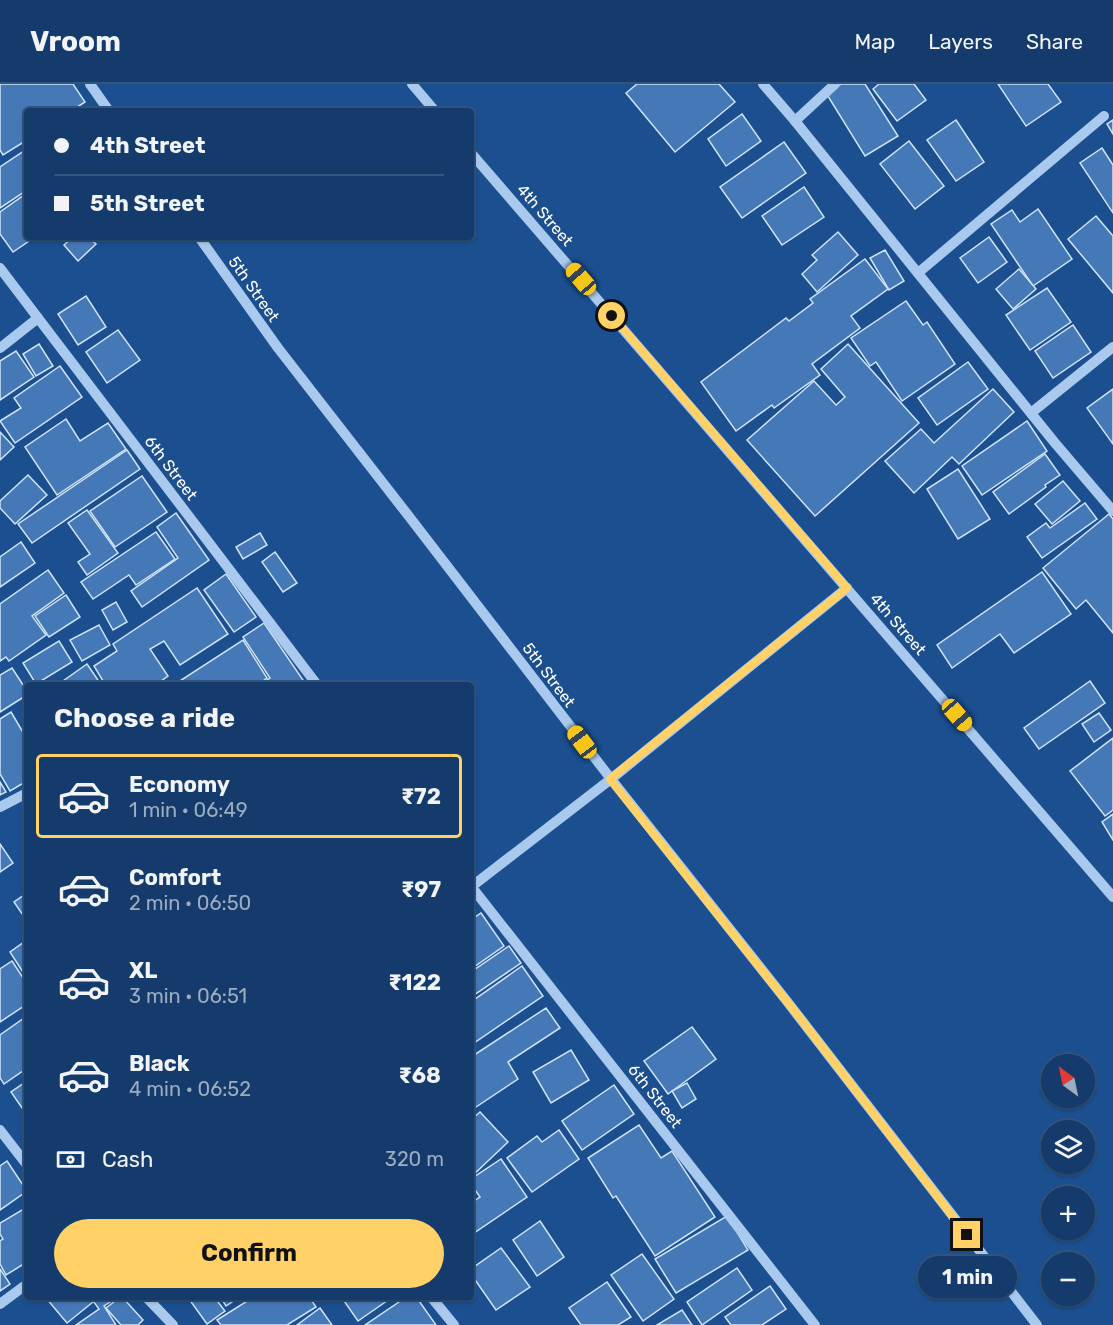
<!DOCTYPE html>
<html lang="en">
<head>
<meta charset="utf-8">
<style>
  body { margin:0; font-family:Rubik,sans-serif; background:#1d4271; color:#f1f3f6; height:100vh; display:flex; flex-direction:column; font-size:22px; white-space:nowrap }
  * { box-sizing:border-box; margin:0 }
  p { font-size:20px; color:#9dadc1 }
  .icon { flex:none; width:33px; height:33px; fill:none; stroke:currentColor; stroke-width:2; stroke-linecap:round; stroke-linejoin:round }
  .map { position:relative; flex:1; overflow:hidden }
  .sheet { position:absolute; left:24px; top:598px; width:450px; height:618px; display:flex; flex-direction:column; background:#143b6b; border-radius:6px; box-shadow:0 2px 4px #0004,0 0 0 2px #33557e }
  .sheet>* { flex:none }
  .guide { position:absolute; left:24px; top:24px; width:450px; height:132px; border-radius:6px; box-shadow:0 2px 4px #0004,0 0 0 2px #33557e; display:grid; align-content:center; height:132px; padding:0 30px; background:#143b6b }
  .needle { width:39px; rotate:327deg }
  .buttons { position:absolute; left:1041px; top:970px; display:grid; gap:12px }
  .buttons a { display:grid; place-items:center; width:54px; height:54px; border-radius:50%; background:#143b6b; box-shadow:0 2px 4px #0004,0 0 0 2px #33557e; font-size:30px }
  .end { position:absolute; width:27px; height:27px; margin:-14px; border:8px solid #ffd166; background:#111; box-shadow:0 0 0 3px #111 }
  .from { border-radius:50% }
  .bubble { position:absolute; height:42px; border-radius:21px; background:#143b6b; box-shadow:0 2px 4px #0004,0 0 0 2px #33557e; font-size:20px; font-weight:700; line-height:42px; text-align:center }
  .car { position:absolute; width:18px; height:36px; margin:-18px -9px; border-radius:8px; box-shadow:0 0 4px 2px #0007; background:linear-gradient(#f5c518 24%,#345 0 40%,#f5c518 0 76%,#345 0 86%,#f5c518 0) }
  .guide b { display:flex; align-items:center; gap:21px; height:57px; font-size:22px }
  .guide b+b { border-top:2px solid #33557e }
  .guide i { width:15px; height:15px; background:#f1f3f6 }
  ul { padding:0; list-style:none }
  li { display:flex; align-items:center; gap:18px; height:84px; margin:0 12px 9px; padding:0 18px; border:3px solid transparent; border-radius:6px }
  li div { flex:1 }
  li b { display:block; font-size:22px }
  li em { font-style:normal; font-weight:700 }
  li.active { border-color:#ffd166 }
  li>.icon { width:54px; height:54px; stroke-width:1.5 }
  h2 { padding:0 30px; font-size:27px; line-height:72px }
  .pay { display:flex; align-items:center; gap:15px; height:66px; padding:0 30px; font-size:22px }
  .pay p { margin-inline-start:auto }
  .cta { display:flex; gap:12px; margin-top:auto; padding:12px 30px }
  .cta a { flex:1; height:69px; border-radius:36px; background:#ffd166; color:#111; font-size:24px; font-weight:700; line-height:69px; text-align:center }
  header { display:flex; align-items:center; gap:36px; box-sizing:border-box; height:84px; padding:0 30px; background:#143b6b; border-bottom:2px solid #33557e }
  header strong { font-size:28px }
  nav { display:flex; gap:33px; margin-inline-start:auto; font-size:21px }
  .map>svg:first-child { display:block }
</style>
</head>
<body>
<header>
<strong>Vroom</strong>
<nav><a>Map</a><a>Layers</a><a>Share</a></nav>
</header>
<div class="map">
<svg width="1113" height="1241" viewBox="0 0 1113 1241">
  <rect width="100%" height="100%" fill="#1b4f8f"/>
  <g fill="#4478b7" stroke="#cfe3fa" stroke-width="1.5">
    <polygon points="0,0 73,0 85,18 71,27 27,27 27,56 3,71 0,66"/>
    <polygon points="637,0 719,0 735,18 675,68 626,9"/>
    <polygon points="841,0 865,0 898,52 865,72 826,9"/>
    <polygon points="879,0 914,0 926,16 897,37 873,5"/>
    <polygon points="998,0 1048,0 1061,18 1026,42"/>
    <polygon points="742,30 761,57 726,82 708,55"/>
    <polygon points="956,36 984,78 956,97 927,56"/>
    <polygon points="1113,36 1113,50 1107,40"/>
    <polygon points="909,57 944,102 915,125 880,80"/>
    <polygon points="784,58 806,89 742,134 720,103"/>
    <polygon points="1102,64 1113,81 1113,129 1080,79"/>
    <polygon points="27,65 27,106 0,124 0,83"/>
    <polygon points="804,103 824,133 782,161 762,132"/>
    <polygon points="27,109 27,153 35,153 13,168 0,150 0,128"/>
    <polygon points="1038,125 1072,175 1033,202 991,140 1012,126 1020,138"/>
    <polygon points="1096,132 1113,152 1113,209 1068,155"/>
    <polygon points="838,148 858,171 817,208 802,190 817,176 812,171"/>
    <polygon points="73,153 88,153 96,160 78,177 64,161"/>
    <polygon points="989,153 1007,178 978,199 960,174"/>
    <polygon points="885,166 904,197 889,206 870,174"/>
    <polygon points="865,175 888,205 851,232 860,244 812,280 820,291 774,324 772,321 736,347 701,298 786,234 789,237 813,219 810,215"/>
    <polygon points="1019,185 1036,205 1013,225 996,205"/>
    <polygon points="1047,204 1071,238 1030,266 1006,231"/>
    <polygon points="86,212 106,243 78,261 58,230"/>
    <polygon points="906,217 923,241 927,238 955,280 902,317 876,278 870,282 851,254"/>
    <polygon points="1073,241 1091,268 1053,294 1035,267"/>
    <polygon points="118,246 140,276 107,299 86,268"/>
    <polygon points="39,260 53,282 36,292 23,270"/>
    <polygon points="848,260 919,339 815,432 747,356 814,297 836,321 845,313 821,285"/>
    <polygon points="16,267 34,293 0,316 0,277"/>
    <polygon points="968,278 988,305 937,341 918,314"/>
    <polygon points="60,282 82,313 15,359 0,337 21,324 14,314"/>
    <polygon points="993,305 1014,328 959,380 952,373 914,409 885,377 921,345 934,359"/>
    <polygon points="1113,305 1113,360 1087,324"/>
    <polygon points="66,335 80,357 108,339 126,365 57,411 25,363"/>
    <polygon points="1027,337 1047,367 982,411 962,382"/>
    <polygon points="0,348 14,363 0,376"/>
    <polygon points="127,366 140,385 32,459 18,440"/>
    <polygon points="1045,370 1060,391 1045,401 1046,403 1009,430 993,408"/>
    <polygon points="958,385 990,435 958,455 927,405"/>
    <polygon points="28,391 47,411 15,440 0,424 0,417"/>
    <polygon points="142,392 167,428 115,463 90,427"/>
    <polygon points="1063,397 1080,417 1052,440 1035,420"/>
    <polygon points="1085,419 1097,435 1042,474 1027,453 1046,439 1050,444"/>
    <polygon points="87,426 118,469 87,491 78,478 90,470 68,439"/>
    <polygon points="176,429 209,476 142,523 131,507 178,474 157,443"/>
    <polygon points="1109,430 1113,435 1113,549 1086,516 1076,525 1043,484"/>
    <polygon points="156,448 175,475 136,501 129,491 93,515 81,498"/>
    <polygon points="260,449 267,461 243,475 236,463"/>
    <polygon points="21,458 35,479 0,503 0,473"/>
    <polygon points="275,468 297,499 283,508 262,478"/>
    <polygon points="48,486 64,509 32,532 46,551 9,577 6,573 0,577 0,520"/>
    <polygon points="1042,488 1071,530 1014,569 1000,550 952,584 937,561"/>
    <polygon points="226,490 256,533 234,548 204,506"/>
    <polygon points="197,504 228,550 180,581 164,557 150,565 168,592 154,602 106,602 94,582 117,567 113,560"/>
    <polygon points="66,511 80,533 49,553 35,532"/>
    <polygon points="116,518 127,538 113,546 102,526"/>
    <polygon points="264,539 303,596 295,602 258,602 270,594 243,553"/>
    <polygon points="99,541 110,561 82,577 70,556"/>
    <polygon points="243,556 267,594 256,602 172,602"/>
    <polygon points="59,557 72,578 36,600 23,579"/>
    <polygon points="87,580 102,602 56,602"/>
    <polygon points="12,584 27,607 27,611 0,628 0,591"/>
    <polygon points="1090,597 1105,619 1039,665 1024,644"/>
    <polygon points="11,628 27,655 27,697 10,707 0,690 0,635"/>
    <polygon points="1099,629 1111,646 1094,658 1082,640"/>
    <polygon points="1113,654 1113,726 1105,732 1070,687"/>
    <polygon points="0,698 6,708 0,711"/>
    <polygon points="1113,730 1113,756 1102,738"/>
    <polygon points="0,760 13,779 0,788"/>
    <polygon points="27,809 27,837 14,818"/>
    <polygon points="481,829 504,862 471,885 471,836"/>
    <polygon points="27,856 27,893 26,893 10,868"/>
    <polygon points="509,862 521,879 471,913 471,888"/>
    <polygon points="12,877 27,900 27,920 0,938 0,885"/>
    <polygon points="522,882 543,912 471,961 471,918"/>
    <polygon points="546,924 560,944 508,978 518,995 473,1025 471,1021 471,973"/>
    <polygon points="27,932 27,984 4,1000 0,994 0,951"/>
    <polygon points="692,943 716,975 668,1010 644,977"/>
    <polygon points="571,966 589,996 551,1019 533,988"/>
    <polygon points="27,997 27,1031 11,1008"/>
    <polygon points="687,999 696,1015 682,1024 672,1007"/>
    <polygon points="614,1001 634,1030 582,1066 562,1037"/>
    <polygon points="480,1028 508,1058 471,1093 471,1036"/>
    <polygon points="639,1041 661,1074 672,1067 715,1133 655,1172 616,1112 613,1114 588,1074"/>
    <polygon points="559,1046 579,1075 532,1108 507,1074 537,1052 542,1058"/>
    <polygon points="501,1075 527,1113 471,1151 471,1119 480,1113 471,1100 471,1095"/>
    <polygon points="7,1077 27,1107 0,1126 0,1082"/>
    <polygon points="27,1123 27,1178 6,1191 0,1180 0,1157 3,1155 0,1150 0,1139"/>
    <polygon points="727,1132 748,1166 676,1209 655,1175"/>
    <polygon points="540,1137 564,1173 537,1192 513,1156"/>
    <polygon points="501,1164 530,1203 496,1226 471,1190 471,1185"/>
    <polygon points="642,1170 674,1215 643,1237 611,1191"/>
    <polygon points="737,1184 752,1206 702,1241 687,1218"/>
    <polygon points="0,1185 10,1200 0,1207"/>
    <polygon points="607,1198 631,1233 618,1241 581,1241 569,1224"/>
    <polygon points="770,1202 786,1225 762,1241 731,1241 725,1233"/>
    <polygon points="46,1214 89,1214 93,1218 67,1239"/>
    <polygon points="91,1214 116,1214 104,1222 116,1241 76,1241 99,1225"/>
    <polygon points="119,1214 123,1214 143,1236 138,1241 121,1241 106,1224"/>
    <polygon points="191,1214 215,1214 225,1227 207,1240 189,1215"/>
    <polygon points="221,1214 238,1214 226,1222"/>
    <polygon points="252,1214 310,1214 316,1223 287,1241 221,1241 217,1236"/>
    <polygon points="342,1214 391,1214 358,1237"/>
    <polygon points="405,1214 417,1214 436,1241 365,1241"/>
    <polygon points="320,1224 332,1241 297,1241"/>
    <polygon points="682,1226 692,1241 657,1241"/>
  </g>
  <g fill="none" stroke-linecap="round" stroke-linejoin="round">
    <g stroke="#a9c9ee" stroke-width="10">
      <polyline points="90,0 109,27"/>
      <polyline points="412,0 435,27"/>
      <polyline points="763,0 795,37 1055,359 1113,427"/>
      <polyline points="795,37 835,0"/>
      <polyline points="471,69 1113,813"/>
      <polyline points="199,153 278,264 411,435 611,695 786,916 1037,1241"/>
      <polyline points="0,184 318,602"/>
      <polyline points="918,189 1104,32"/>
      <polyline points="0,264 38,234"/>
      <polyline points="1031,329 1113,263"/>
      <polyline points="0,723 27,709"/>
      <polyline points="471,802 815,1241"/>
      <polyline points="471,803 611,695 847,504"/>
      <polyline points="0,1046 27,1081"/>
      <polyline points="147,1214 173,1241"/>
      <polyline points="432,1214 454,1241"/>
      <polyline points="0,1220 27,1200"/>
    </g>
  </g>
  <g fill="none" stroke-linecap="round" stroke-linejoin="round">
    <polyline stroke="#ffd166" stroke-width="8" points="612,232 847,504 610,695 800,934 967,1151"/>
  </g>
  <g text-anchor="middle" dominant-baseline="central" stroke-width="5" stroke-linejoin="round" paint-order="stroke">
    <g font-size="16" fill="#fff" stroke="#1b4f8f">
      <text transform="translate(545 131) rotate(49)">4th Street</text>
      <text transform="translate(254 205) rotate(55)">5th Street</text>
      <text transform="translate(171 384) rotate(53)">6th Street</text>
      <text transform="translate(898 540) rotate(49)">4th Street</text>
      <text transform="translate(549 591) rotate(53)">5th Street</text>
      <text transform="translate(655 1012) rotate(52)">6th Street</text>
    </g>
  </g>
</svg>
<div class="buttons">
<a><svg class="needle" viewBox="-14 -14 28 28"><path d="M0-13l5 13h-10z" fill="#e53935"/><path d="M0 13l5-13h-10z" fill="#9dadc1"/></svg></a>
<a><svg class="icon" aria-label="layers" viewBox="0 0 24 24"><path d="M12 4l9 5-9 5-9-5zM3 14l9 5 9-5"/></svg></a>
<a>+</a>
<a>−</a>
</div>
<i class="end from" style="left:612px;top:232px"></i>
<i class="end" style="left:967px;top:1151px"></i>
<div class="bubble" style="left:918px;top:1172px;width:99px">1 min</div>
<i class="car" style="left:581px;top:195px;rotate:319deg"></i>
<i class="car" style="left:957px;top:631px;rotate:139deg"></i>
<i class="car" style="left:582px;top:658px;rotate:323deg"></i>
<div class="guide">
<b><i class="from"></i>4th Street</b>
<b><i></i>5th Street</b>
</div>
<section class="sheet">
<h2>Choose a ride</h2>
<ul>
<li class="active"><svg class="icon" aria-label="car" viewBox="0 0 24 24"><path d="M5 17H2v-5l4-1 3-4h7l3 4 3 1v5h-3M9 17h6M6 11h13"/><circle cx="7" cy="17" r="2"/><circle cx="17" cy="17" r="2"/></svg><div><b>Economy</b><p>1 min · 06:49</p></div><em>₹72</em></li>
<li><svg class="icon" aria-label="car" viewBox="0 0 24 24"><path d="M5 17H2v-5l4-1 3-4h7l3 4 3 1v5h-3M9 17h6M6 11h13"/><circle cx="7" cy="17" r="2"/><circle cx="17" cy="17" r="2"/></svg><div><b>Comfort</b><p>2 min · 06:50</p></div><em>₹97</em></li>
<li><svg class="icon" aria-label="car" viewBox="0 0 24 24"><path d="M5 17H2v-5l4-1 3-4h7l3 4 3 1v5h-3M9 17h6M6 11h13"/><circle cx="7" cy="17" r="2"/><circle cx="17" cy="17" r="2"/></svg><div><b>XL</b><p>3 min · 06:51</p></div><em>₹122</em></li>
<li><svg class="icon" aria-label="car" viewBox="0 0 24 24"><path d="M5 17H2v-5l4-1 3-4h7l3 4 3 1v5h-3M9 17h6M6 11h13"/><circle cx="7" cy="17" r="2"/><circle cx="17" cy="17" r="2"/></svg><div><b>Black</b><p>4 min · 06:52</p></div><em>₹68</em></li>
</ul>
<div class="pay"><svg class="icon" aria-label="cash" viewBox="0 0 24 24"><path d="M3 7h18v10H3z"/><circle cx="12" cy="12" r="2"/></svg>Cash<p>320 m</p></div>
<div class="cta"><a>Confirm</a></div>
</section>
</div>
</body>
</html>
